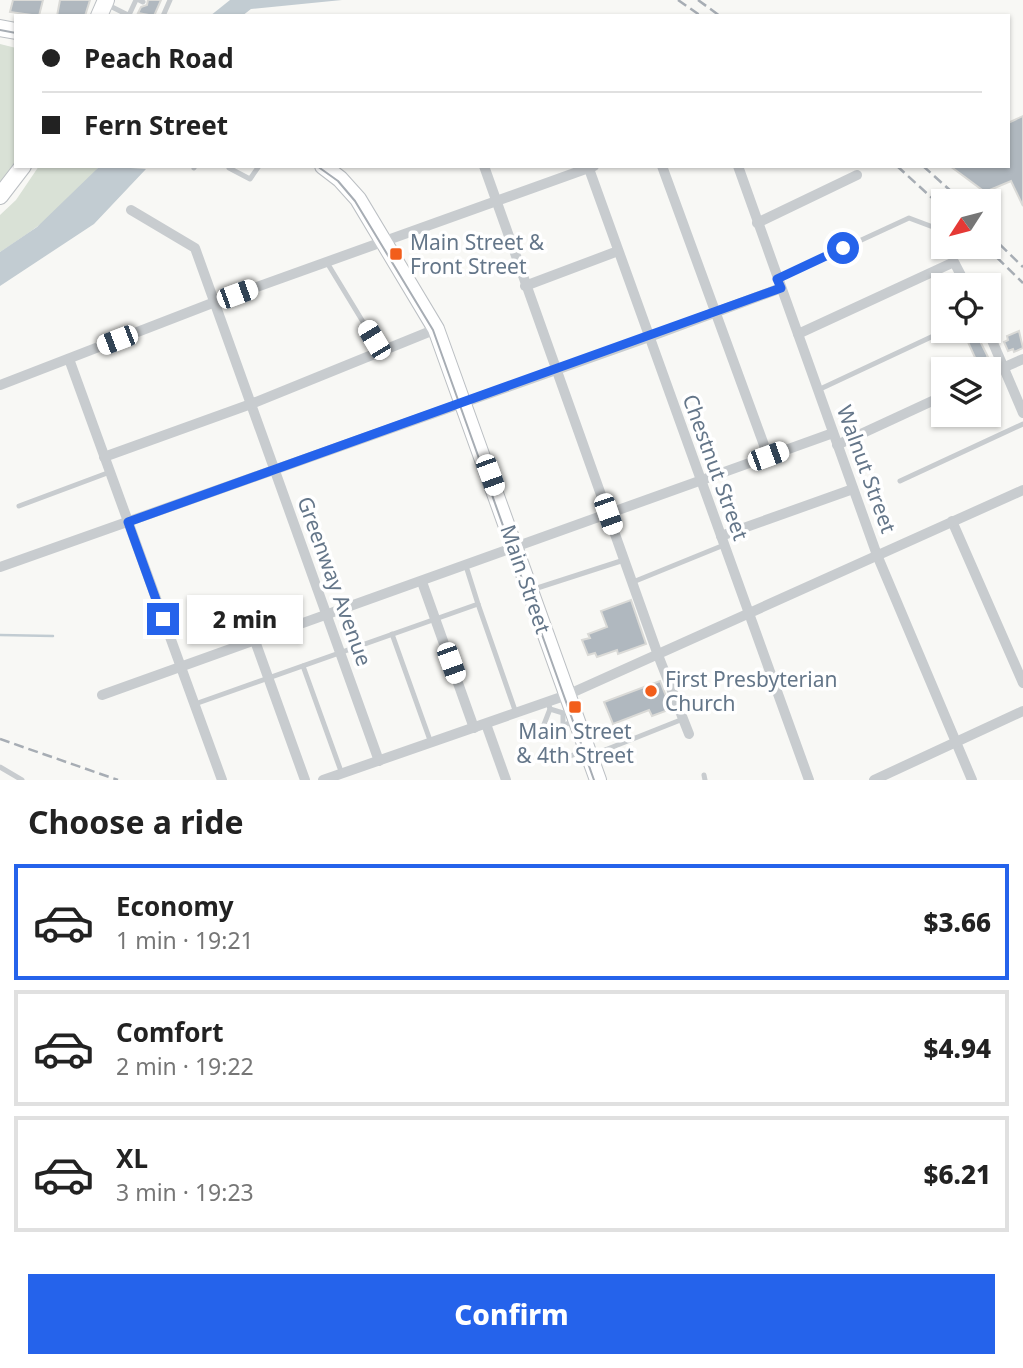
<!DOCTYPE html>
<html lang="en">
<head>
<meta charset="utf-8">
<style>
  body { margin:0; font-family:"Noto Sans",sans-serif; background:#f2f2f2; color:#222; height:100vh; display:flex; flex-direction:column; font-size:26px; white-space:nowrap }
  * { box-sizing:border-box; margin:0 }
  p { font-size:23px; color:#767676 }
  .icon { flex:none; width:38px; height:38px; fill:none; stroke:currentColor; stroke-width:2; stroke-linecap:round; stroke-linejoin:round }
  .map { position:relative; height:780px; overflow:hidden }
  .panel { display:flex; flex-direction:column; background:#fff; flex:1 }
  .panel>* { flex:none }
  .guide { position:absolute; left:14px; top:14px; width:996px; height:154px; border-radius:0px; box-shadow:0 2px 5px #0004; display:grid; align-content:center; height:154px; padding:0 28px; background:#fff }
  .needle { width:46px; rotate:234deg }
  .controls { position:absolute; left:931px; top:189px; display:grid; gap:14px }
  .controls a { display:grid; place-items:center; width:70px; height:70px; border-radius:0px; background:#fff; box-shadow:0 2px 5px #0004; font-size:35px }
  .end { position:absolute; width:32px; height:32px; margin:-16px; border:9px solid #2563eb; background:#fff; box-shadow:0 0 0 4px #fff }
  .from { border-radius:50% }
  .bubble { position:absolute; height:49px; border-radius:0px; background:#fff; box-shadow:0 2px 5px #0004; font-size:23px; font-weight:800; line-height:49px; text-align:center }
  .car { position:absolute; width:21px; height:42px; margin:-21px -10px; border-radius:9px; box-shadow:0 0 5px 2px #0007; background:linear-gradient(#fff 24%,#345 0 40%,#fff 0 76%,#345 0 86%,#fff 0) }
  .guide b { display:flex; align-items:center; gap:24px; height:66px; font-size:26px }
  .guide b+b { border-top:2px solid #e0e0e0 }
  .guide i { width:18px; height:18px; background:#222 }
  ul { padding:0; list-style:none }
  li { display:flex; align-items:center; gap:21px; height:116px; margin:0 14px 10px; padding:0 14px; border:4px solid #e0e0e0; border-radius:0px }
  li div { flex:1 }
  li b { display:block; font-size:26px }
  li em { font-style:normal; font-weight:800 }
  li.current { border-color:#2563eb }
  li>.icon { width:63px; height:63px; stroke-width:1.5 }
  h2 { padding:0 28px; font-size:32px; line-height:84px }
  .action { display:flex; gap:14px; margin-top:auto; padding:14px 28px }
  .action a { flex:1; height:80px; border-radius:0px; background:#2563eb; color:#fff; font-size:28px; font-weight:800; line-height:80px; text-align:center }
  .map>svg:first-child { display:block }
</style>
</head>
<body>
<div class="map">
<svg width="1023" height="780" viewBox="0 0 1023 780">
  <rect width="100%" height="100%" fill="#f8f8f5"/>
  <g fill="#d9e1d6">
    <polygon points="0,44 16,48 16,162 0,182"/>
    <path d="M39,166H99C76,202 35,229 0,252V215L16,200Z"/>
  </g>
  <g fill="#c2ccd2">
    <polygon points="230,0 342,0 251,9 242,16 210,16"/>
    <polygon points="100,166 146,169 94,224 0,286 0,252 37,227"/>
  </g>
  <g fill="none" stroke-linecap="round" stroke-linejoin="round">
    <polyline stroke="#c2ccd2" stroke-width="2.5" points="0,635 53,636"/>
  </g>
  <g fill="#b0b8bf" stroke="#dadad7" stroke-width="2">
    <polygon points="13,0 43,0 39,16 10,12"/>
    <polygon points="60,0 90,0 85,16 57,16"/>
    <polygon points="148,0 161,0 154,16 138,13 141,7 147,5"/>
    <polygon points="1023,116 1023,206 1011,181 985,192 950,166 1008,166 1008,123"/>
    <polygon points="963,331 975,331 988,357 977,362"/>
    <polygon points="1019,331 1023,348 1014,352 1013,349 1008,351 1004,342 1008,340 1007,336"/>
    <polygon points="631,600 646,644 618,654 617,650 597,657 595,653 588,655 582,640 590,638 588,634 607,627 601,611"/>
    <polygon points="660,681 671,709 652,716 649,710 613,724 604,702"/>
  </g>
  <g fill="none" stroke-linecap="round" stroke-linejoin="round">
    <g stroke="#bbbfc3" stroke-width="18">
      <g id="primary">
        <polyline points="99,16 106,0"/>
        <polyline points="0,28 16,31"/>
        <polyline points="323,166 340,179 358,199 436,329 598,780"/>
        <polyline points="0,196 23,166"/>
      </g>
    </g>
    <g stroke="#c8cccf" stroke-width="5">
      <polyline points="139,0 143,2"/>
      <polyline points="108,5 130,16"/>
      <polyline points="129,15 136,0"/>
      <polyline points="163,16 170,0"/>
      <polyline points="194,168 195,166"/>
      <polyline points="229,168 250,179 259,166"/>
      <polyline points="951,247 954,262"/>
      <polyline points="326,261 374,340"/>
      <polyline points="777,279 909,218 933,227 943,236"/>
      <polyline points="818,390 944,331"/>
      <polyline points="900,481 1023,424"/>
      <polyline points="19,506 110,472"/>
      <polyline points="633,582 724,545"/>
      <polyline points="531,590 624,560"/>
      <polyline points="478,604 516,713"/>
      <polyline points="392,634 431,743"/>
      <polyline points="303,666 342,774"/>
      <polyline points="548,702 550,709 543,727 550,736"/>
      <polyline points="195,704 478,604 466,566"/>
      <polyline points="550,709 563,713 563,732"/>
      <polyline points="538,738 573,721"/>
      <polyline points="605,750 683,719"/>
      <polyline points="562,753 564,758 585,751"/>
      <polyline points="556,754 558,760 564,758"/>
      <polyline points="0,767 22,780"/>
      <polyline points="704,775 705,780"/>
    </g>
    <g stroke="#c8cccf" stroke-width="10">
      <polyline points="484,166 658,655 689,734"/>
      <polyline points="588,166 809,780"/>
      <polyline points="662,166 768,456"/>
      <polyline points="738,166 877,555 972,780"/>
      <polyline points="131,210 195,248 379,761"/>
      <polyline points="757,223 857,175"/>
      <polyline points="525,286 618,251"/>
      <polyline points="988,331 1023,413"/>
      <polyline points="798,334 954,262 966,285"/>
      <polyline points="69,359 222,780"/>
      <polyline points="989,374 1023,359"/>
      <polyline points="0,385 215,302 594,166"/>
      <polyline points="837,445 943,396"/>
      <polyline points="104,457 251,404 436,329"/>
      <polyline points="952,521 1023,683"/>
      <polyline points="721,536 853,489"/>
      <polyline points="0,567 649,337 781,288"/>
      <polyline points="422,582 474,728"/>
      <polyline points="255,641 305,780"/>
      <polyline points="102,695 833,433"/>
      <polyline points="486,724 506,780"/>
      <polyline points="323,780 567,695 1023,490"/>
      <polyline points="874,780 1023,711"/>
    </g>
    <use href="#primary" stroke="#fff" stroke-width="16"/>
    <g stroke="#a7adb4" stroke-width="2">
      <polyline points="0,30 16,33"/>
      <polyline points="317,166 338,181 355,201 433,330 594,780"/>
    </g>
    <g stroke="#a7adb4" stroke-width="2.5" stroke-dasharray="10 5" stroke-linecap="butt">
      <polyline points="678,0 701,16"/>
      <polyline points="698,0 720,16"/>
      <polyline points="897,166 943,208"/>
      <polyline points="923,166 962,201"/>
      <polyline points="989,234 1023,267"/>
      <polyline points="986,247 1023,283"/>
      <polyline points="0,739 118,780"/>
    </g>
  </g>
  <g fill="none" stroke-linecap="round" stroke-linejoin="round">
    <polyline stroke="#2563eb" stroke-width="9" points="163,619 128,522 781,288 777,279 843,248"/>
  </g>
  <g fill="#f25e1b" stroke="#fff" stroke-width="2.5">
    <rect x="389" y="247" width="14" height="14" rx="3.5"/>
    <circle cx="651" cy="691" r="7"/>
    <rect x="568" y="700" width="14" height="14" rx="3.5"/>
  </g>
  <g text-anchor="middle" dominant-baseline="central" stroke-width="7" stroke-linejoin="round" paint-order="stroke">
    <g font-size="21" fill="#647689" stroke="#fff" text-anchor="start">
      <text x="410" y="242">Main Street &amp;<tspan x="410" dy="24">Front Street</tspan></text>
      <text x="665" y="679">First Presbyterian<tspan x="665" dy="24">Church</tspan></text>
      <text x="575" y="731" text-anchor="middle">Main Street<tspan x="575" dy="24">&amp; 4th Street</tspan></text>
    </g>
    <g font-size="21" fill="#647689" stroke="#fff">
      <text transform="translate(716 467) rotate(70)">Chestnut Street</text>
      <text transform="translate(867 469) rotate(70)">Walnut Street</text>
      <text transform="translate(526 579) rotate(71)">Main Street</text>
      <text transform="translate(335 581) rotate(70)">Greenway Avenue</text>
    </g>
  </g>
</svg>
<div class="controls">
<a><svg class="needle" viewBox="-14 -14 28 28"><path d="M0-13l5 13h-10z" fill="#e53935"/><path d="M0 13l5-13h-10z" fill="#767676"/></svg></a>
<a><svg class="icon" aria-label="locate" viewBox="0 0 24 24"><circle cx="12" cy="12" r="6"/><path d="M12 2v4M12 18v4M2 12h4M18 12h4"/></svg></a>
<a><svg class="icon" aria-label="layers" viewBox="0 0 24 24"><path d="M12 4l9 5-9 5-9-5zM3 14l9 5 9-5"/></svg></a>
</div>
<i class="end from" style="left:843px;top:248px"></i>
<i class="end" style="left:163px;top:619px"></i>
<div class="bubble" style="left:187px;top:595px;width:116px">2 min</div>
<i class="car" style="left:237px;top:294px;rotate:70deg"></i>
<i class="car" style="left:117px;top:340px;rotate:249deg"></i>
<i class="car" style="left:374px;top:340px;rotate:329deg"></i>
<i class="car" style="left:768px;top:456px;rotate:70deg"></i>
<i class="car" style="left:490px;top:475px;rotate:160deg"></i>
<i class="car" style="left:608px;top:514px;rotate:161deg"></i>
<i class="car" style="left:451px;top:663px;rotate:160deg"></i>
<div class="guide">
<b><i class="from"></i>Peach Road</b>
<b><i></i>Fern Street</b>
</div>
</div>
<section class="panel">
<h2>Choose a ride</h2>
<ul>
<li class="current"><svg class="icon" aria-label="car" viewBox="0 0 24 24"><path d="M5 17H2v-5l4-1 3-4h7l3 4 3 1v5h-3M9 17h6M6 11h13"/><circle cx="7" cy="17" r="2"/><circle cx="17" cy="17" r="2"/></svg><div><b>Economy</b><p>1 min · 19:21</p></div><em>$3.66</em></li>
<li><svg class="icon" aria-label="car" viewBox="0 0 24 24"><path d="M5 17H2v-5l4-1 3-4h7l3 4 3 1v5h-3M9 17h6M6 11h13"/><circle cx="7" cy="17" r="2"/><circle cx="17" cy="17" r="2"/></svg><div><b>Comfort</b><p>2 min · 19:22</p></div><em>$4.94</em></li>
<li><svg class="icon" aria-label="car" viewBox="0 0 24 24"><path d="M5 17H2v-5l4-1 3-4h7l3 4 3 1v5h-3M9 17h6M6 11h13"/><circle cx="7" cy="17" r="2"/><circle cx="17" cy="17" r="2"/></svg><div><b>XL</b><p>3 min · 19:23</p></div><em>$6.21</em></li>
</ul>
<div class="action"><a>Confirm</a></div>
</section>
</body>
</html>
